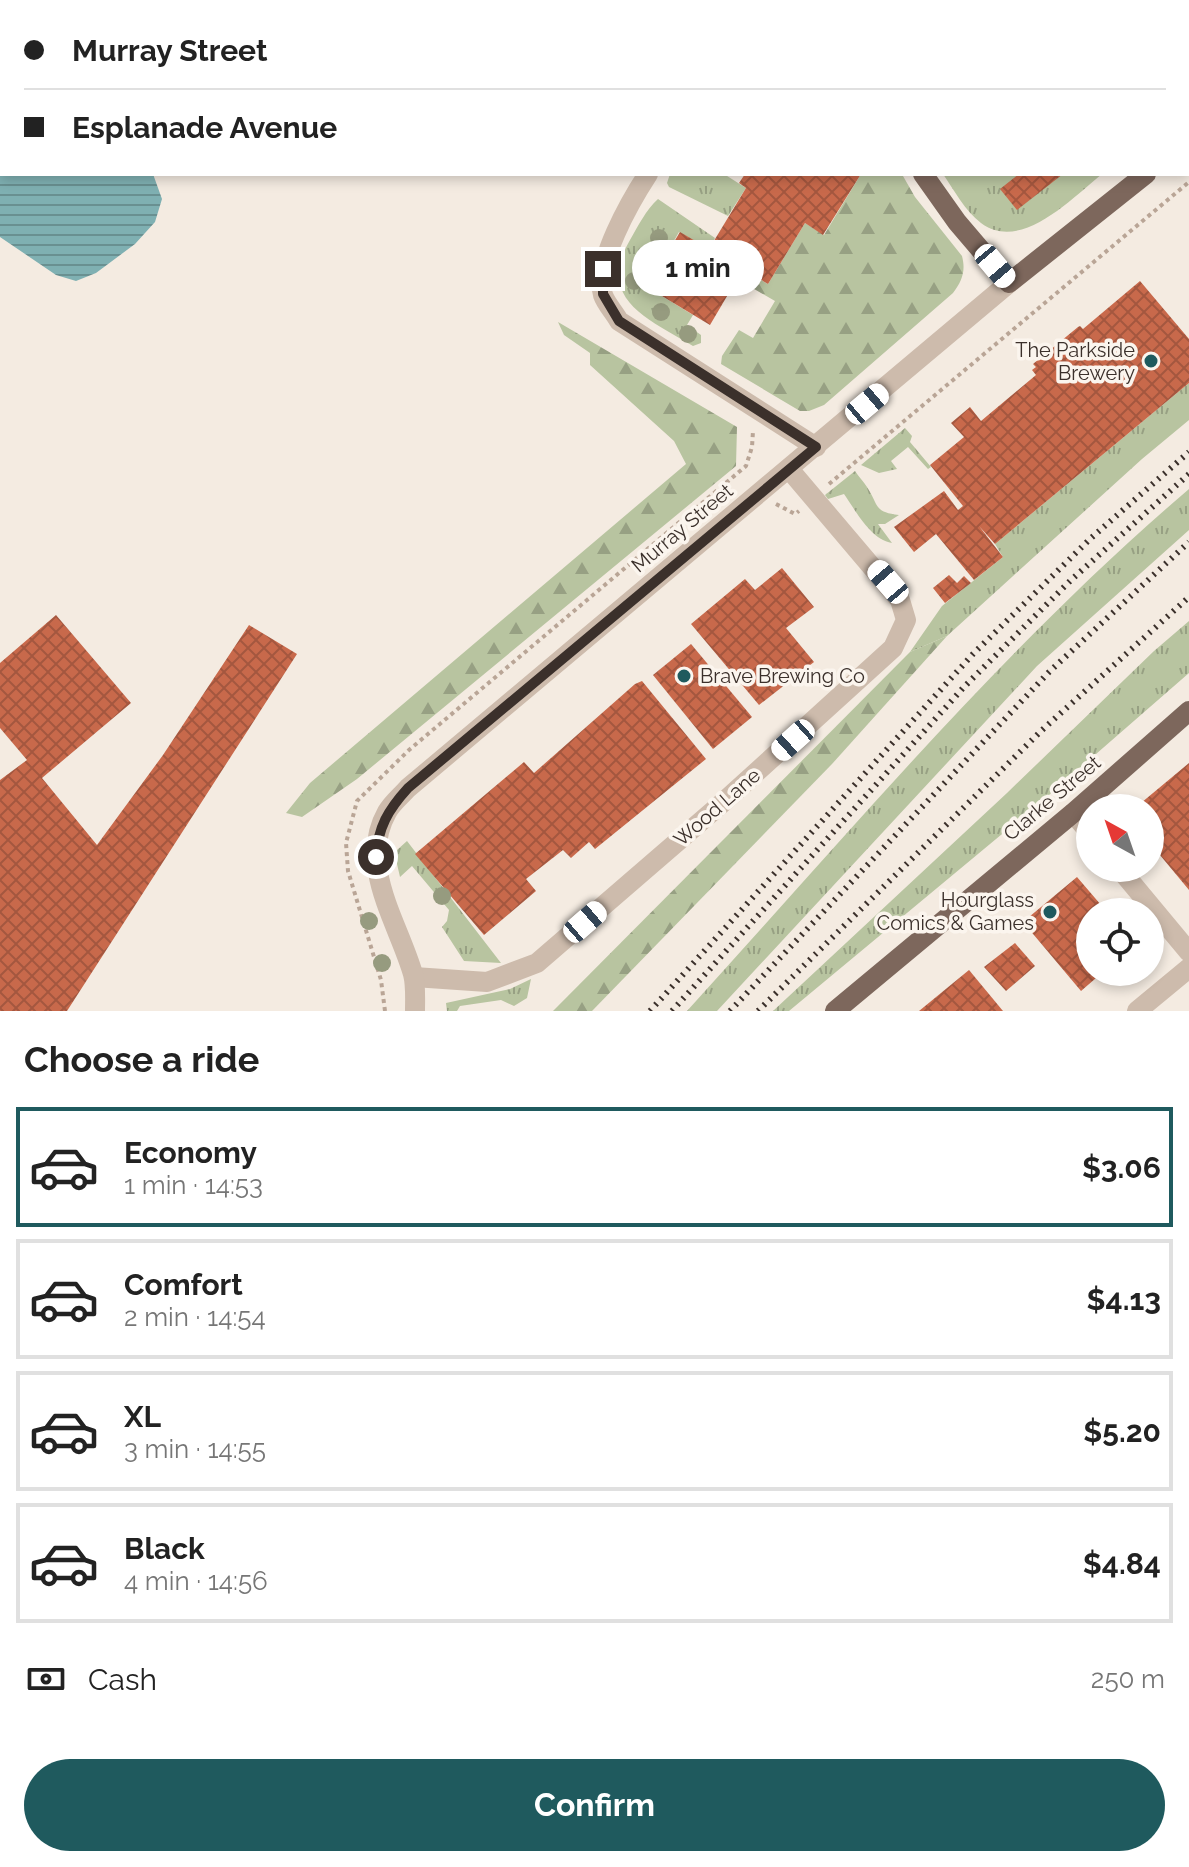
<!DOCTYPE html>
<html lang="en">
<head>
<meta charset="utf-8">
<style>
  body { margin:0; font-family:Raleway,sans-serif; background:#f2f2f2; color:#222; height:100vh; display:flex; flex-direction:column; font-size:30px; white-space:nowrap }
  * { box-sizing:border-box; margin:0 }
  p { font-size:26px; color:#767676 }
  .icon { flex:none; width:44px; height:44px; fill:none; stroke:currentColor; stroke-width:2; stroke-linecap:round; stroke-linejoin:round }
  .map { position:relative; height:1011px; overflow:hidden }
  .panel { display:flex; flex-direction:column; background:#fff; flex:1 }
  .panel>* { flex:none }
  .banner { position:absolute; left:0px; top:0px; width:1190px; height:176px; box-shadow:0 4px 12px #0003; display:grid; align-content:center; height:176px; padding:0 24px; background:#fff }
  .needle { width:52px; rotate:320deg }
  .controls { position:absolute; left:1076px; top:794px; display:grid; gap:16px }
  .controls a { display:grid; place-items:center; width:88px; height:88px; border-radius:50%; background:#fff; box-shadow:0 4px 12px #0003; font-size:40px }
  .end { position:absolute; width:36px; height:36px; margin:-18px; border:10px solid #3b302b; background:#fff; box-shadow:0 0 0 4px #fff }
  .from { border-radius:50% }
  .bubble { position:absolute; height:56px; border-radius:28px; background:#fff; box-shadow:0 4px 12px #0003; font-size:26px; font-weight:700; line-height:56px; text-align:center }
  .car { position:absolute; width:24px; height:48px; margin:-24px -12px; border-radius:10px; box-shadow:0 0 6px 2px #0007; background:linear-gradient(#fff 24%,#345 0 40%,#fff 0 76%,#345 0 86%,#fff 0) }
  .banner b { display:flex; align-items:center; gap:28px; height:76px; font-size:30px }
  .banner b+b { border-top:2px solid #e0e0e0 }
  .banner i { width:20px; height:20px; background:#222 }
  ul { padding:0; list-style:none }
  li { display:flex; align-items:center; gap:24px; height:120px; margin:0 16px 12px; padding:0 8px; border:4px solid #e0e0e0; border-radius:0px }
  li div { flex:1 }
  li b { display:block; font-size:30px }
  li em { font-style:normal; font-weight:700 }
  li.selected { border-color:#1f5a5e }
  li>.icon { width:72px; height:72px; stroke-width:1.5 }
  h2 { padding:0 24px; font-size:36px; line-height:96px }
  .pay { display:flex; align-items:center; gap:20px; height:88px; padding:0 24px; font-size:30px }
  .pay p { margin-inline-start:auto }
  .cta { display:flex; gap:16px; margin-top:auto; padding:16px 24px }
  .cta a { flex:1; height:92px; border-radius:48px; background:#1f5a5e; color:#fff; font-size:32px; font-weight:700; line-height:92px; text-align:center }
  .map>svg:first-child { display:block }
</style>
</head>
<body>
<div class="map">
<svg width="1189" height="1011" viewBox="0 0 1189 1011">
  <defs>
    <pattern id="grass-tufts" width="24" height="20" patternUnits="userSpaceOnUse" patternTransform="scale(2)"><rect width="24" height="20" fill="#b8c4a0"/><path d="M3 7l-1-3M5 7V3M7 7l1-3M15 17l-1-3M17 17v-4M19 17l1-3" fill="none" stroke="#97a083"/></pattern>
    <pattern id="forest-firs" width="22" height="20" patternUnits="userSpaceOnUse" patternTransform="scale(2)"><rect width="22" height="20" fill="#b8c4a0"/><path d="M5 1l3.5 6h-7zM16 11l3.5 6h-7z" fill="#97a083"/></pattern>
    <pattern id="water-rules" width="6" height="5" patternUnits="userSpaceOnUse" patternTransform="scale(2)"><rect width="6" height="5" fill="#7fb0b2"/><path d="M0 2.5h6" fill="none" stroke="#699091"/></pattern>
    <pattern id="building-cross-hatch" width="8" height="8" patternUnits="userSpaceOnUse" patternTransform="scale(2)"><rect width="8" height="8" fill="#c8694b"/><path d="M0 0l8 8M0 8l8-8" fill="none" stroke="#a4573f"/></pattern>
  </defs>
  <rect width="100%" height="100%" fill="#f4ebe1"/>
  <g fill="url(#grass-tufts)">
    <polygon points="670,174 724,174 746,188 728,216 669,187 667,183"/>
    <path d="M943,174H1102C1072,198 1021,253 981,223C965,211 954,190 943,174Z"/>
    <path d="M658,199L715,238L709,249L679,232L647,287L693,315L687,325L701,335V343L693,346C650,320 595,300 630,240C638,226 646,210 658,199Z"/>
    <polygon points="1189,383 1189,420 1142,459 947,636 910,652 942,606 1003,557 995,544"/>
    <polygon points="905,428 912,436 910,442 931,467 928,469 908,447 891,461 897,469 879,473 861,465"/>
    <path d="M855,471C859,477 863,481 867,487C879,505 873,512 899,515L885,524H878L892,543C870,539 856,511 844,494L828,499L825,495Z"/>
    <path d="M1189,489V530L1037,666L717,1011H687C849,833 1005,646 1189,489Z"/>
    <polygon points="1189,621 1189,673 1049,795 789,1011 773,1011 1007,793 1154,651"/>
    <polygon points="407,841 501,963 464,961 442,927 447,921 449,910 412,866 400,877 397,864 397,850"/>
    <polygon points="531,979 527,998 514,1006 501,1000 460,1006 457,1011 447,1011 446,1003 510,989"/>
  </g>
  <g fill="url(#forest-firs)">
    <path d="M861,174H900L903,176L915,197L962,256C966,271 962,281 953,293L824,405L809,411H800L721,364L722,356L739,330L753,338L775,301L737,279L743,270L768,284L805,223L824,235Z"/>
    <polygon points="558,322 737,427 736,466 357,779 302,817 286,813 310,783 686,464 674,441 590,365 590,353 564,335"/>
    <polygon points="947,636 832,764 592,1011 553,1011 910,652"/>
  </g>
  <polygon fill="url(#water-rules)" points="0,0 27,2 2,2 2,174 153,174 162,199 155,222 135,244 96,273 76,281 56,275 0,237"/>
  <g fill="url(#building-cross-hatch)">
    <polygon points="745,174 861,174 823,235 805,223 768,284 743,269 710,325 647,287 680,232 709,249 746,188 739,183"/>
    <polygon points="1019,174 1063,174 1017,210 1000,189"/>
    <polygon points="1140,281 1189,339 1189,383 995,544 979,526 1003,557 974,580 936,534 914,552 894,527 944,491 958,510 963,506 930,465 964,437 951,423 970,407 981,421 1036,375 1032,370 1036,367 1033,364 1078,327 1080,326 1083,329"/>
    <polygon points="782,568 814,607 786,628 814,662 759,705 691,624 745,579 755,590"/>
    <polygon points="949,575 957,583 964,576 971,583 945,603 933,588"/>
    <polygon points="56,615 131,703 42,778 97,845 163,755 249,625 297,654 67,1011 0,1011 0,780 27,760 0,728 0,663"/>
    <polygon points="691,644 752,717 713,749 653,675"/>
    <polygon points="642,681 706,759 595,849 589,842 571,858 563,850 526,879 536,891 484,935 415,854 524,762 534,773 635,684"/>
    <polygon points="1189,763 1189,890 1150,843 1150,808 1135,808"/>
    <polygon points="1077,877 1107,912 1090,912 1090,972 1103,972 1081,991 1023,922"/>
    <polygon points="1015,943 1035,966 1006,991 984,967"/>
    <polygon points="969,970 1003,1011 919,1011"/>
  </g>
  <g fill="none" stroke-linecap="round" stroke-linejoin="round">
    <g stroke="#b9a596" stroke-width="4" stroke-dasharray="4 4" stroke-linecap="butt">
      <polyline points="1188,57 1189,57"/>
      <polyline points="829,484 1189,182"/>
      <polyline points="776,504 795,514 799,511"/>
      <polyline points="385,1011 381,980 348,871 346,843 357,801 409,750 746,466 752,447 753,431"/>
    </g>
    <g stroke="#cdbbac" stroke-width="20">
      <polyline points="754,2 755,0"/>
      <path d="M648,174C631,200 594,264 603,295C606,304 615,313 619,321L816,447"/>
      <polyline points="1073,813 1090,833"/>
      <polyline points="1119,868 1189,952"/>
      <polyline points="414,977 487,982 537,963 728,798 893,648 906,620 900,600 789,469"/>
      <path d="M415,1011C415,999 416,985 413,974C398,922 357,865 387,812C392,803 401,796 408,788L1009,283"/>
      <polyline points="1137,1011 1189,968"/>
    </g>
    <g stroke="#7d675c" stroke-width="20">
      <polyline points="1165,0 1166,2"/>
      <polyline points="927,2 929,0"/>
      <polyline points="1188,28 1189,29"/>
      <polyline points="1188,140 1189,140"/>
      <polyline points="923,174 957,222 1009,283 1146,174"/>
      <polyline points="835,1011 1073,813 1189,711"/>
    </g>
    <g stroke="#3b302b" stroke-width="6" stroke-dasharray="2 6" stroke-linecap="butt">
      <polyline points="650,1011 973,654 1090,539 1189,452"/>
      <polyline points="672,1011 964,687 1070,581 1189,474"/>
      <polyline points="730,1011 1049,672 1189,542"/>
      <polyline points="758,1011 1041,731 1189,597"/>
    </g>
  </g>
  <g fill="#969b7f">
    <circle cx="659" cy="238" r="9"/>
    <circle cx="648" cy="255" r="9"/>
    <circle cx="634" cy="281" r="9"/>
    <circle cx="661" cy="312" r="9"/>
    <circle cx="688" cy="334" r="9"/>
    <circle cx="442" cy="896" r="9"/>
    <circle cx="369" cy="921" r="9"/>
    <circle cx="382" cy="963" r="9"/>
  </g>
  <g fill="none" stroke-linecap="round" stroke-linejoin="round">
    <path stroke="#3b302b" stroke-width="10" d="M376,857C378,827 388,810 408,788L816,447L619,321L603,294V269"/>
  </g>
  <g fill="#1f5a5e" stroke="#fbf5ee" stroke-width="3">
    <circle cx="1151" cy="361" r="8"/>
    <circle cx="684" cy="676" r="8"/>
    <circle cx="1050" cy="912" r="8"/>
  </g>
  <g text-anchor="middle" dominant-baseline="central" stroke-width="7" stroke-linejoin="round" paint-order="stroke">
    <g font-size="20" fill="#3b302b" stroke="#fbf5ee" text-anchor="end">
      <text x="1135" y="350">The Parkside<tspan x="1135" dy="23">Brewery</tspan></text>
      <text x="700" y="676" text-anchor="start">Brave Brewing Co</text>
      <text x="1034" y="900">Hourglass<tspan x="1034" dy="23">Comics &amp; Games</tspan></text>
    </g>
    <g font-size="20" fill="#3b302b" stroke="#fbf5ee">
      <text transform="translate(682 528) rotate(-40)">Murray Street</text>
      <text transform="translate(1052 798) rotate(-40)">Clarke Street</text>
      <text transform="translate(717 807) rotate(-41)">Wood Lane</text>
    </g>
  </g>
</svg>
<div class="controls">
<a><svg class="needle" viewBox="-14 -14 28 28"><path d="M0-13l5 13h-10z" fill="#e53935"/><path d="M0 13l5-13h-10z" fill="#767676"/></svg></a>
<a><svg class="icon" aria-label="locate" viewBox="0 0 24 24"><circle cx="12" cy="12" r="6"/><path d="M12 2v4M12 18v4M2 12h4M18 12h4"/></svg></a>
</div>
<i class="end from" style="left:376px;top:857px"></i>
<i class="end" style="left:603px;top:269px"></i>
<div class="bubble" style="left:632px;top:240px;width:132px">1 min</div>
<i class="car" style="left:995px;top:266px;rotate:140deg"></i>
<i class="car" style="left:867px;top:404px;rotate:50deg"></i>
<i class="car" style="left:888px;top:582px;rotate:319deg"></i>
<i class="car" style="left:793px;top:740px;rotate:228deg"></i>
<i class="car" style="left:585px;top:922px;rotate:49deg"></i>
<div class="banner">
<b><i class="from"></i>Murray Street</b>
<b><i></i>Esplanade Avenue</b>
</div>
</div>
<section class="panel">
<h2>Choose a ride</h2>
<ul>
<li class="selected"><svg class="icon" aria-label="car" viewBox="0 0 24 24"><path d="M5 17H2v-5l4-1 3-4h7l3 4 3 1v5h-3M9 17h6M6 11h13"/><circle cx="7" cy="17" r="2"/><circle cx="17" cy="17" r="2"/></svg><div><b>Economy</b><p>1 min · 14:53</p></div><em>$3.06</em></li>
<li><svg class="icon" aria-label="car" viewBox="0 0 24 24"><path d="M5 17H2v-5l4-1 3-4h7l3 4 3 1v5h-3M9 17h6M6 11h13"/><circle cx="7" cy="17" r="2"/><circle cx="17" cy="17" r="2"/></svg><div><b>Comfort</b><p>2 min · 14:54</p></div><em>$4.13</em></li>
<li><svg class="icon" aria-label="car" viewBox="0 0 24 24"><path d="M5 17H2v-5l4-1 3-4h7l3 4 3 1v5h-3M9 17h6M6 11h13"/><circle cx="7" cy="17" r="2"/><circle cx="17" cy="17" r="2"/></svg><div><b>XL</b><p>3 min · 14:55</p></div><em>$5.20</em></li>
<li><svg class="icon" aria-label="car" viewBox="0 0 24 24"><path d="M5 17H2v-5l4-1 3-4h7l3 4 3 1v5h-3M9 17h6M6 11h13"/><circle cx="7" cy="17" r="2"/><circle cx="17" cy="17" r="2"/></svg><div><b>Black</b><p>4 min · 14:56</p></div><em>$4.84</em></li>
</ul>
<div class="pay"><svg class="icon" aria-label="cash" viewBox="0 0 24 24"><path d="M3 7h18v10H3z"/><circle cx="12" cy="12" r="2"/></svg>Cash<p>250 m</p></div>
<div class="cta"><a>Confirm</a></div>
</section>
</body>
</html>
